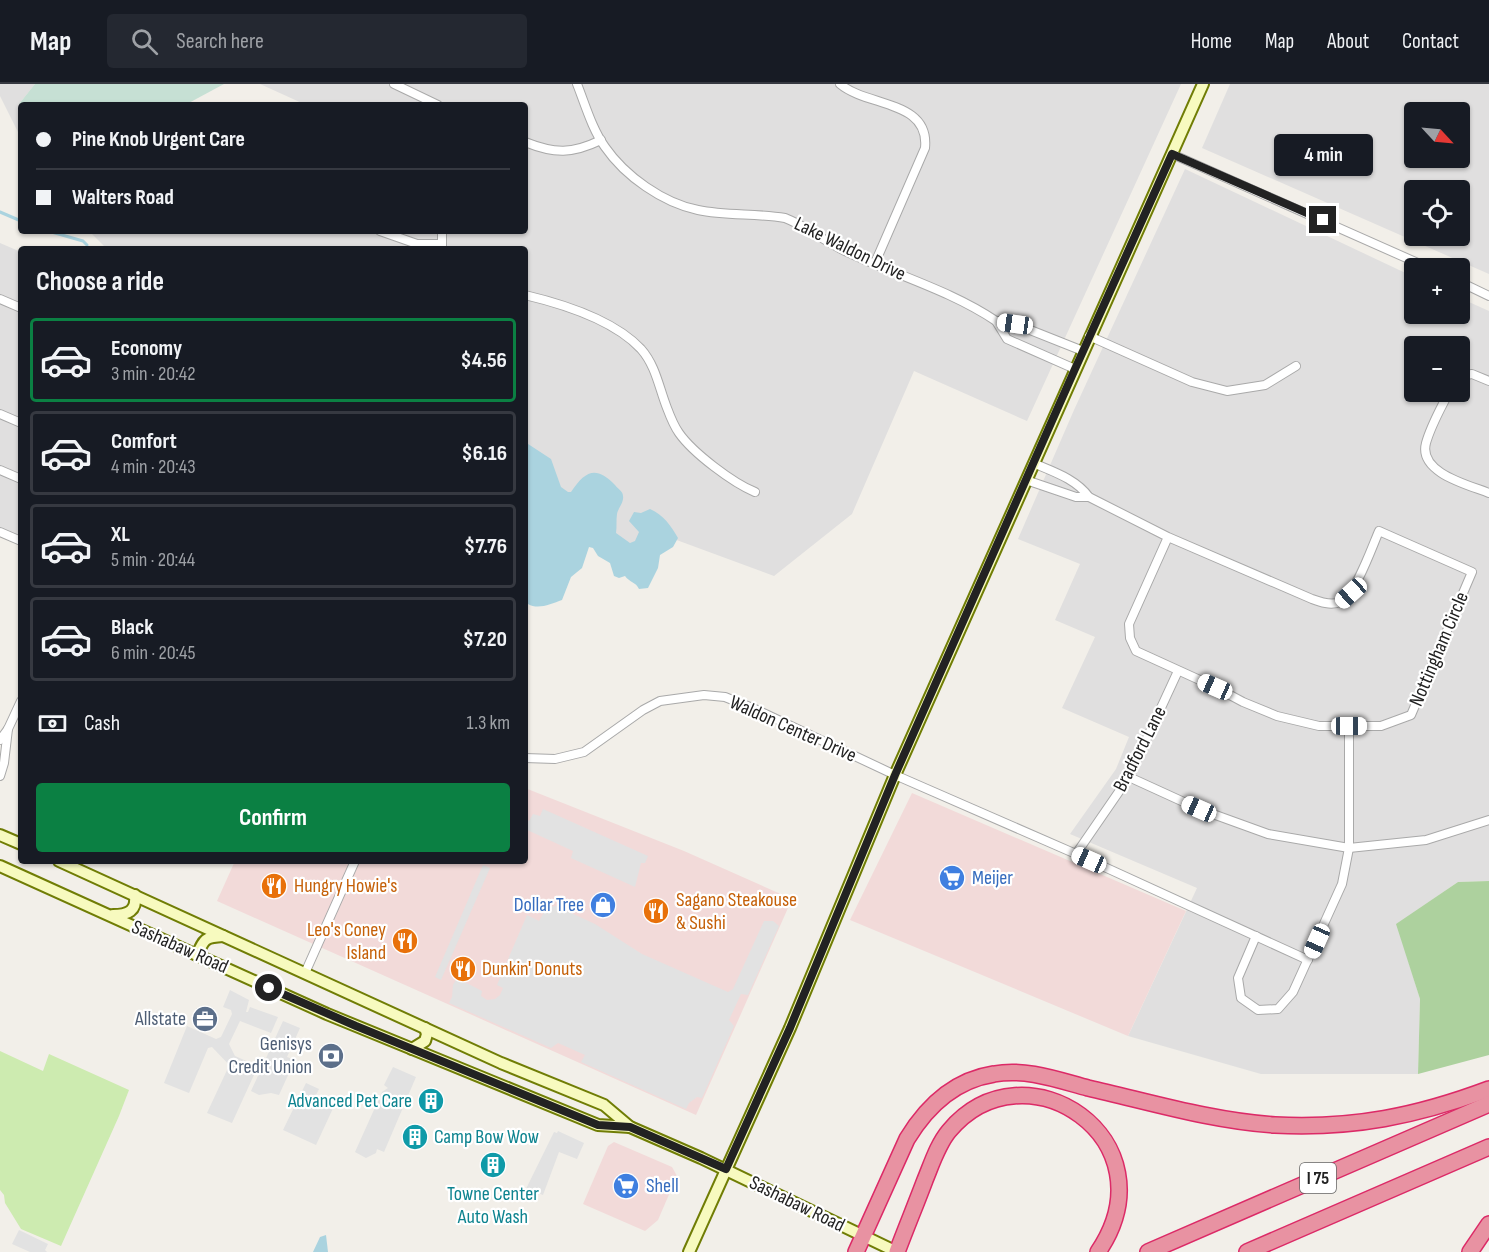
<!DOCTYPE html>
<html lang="en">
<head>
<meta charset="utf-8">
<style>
  body { margin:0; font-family:"Sofia Sans Condensed",sans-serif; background:#242831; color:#f1f3f6; height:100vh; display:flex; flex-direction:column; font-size:22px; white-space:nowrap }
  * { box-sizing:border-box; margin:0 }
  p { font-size:20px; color:#9ea1a6 }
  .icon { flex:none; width:33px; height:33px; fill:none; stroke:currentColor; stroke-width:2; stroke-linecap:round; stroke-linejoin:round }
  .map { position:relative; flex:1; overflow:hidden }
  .side { position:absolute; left:18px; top:162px; width:510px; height:618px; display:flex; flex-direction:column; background:#171b24; border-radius:6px; box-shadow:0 2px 4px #0004 }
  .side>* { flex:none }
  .banner { position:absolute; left:18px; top:18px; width:510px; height:132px; border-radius:6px; box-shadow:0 2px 4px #0004; display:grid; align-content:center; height:132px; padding:0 18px; background:#171b24 }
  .needle { width:39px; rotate:116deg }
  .tools { position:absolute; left:1404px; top:18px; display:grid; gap:12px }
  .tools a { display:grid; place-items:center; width:66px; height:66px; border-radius:6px; background:#171b24; box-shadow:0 2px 4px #0004; font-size:30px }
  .end { position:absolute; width:27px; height:27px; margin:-14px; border:8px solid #222; background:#fff; box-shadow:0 0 0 3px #fff }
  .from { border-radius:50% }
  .bubble { position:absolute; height:42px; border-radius:6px; background:#171b24; box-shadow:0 2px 4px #0004; font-size:20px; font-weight:700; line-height:42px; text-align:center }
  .car { position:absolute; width:18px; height:36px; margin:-18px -9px; border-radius:8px; box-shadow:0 0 4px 2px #0007; background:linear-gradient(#fff 24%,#345 0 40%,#fff 0 76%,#345 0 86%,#fff 0) }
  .banner b { display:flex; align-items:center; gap:21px; height:57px; font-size:22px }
  .banner b+b { border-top:2px solid #363941 }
  .banner i { width:15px; height:15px; background:#f1f3f6 }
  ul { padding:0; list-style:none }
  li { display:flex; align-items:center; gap:18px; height:84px; margin:0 12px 9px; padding:0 6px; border:3px solid #363941; border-radius:6px }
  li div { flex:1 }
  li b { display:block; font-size:22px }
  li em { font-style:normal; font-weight:700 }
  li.on { border-color:#0b8043 }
  li>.icon { width:54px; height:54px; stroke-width:1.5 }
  h2 { padding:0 18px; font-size:27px; line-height:72px }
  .pay { display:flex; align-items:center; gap:15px; height:66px; padding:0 18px; font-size:22px }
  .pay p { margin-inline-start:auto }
  .button { display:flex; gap:12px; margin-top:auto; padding:12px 18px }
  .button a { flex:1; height:69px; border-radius:6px; background:#0b8043; color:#fff; font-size:24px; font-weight:700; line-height:69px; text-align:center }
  header { display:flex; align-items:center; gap:36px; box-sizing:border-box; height:84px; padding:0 30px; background:#171b24; border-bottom:2px solid #363941 }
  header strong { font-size:28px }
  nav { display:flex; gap:33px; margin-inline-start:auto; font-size:21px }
  .search { width:420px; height:54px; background:#242831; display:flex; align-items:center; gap:15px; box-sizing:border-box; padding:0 21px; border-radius:6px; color:#9ea1a6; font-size:22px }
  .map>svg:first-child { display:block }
</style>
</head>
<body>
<header>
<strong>Map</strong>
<div class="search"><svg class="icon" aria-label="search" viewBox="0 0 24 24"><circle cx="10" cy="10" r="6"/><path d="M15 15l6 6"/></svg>Search here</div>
<nav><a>Home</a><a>Map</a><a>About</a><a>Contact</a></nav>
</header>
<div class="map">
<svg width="1489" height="1168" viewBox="0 0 1489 1168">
  <rect width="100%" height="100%" fill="#f2efe9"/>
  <g fill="#e0dfdf" fill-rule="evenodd">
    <polygon points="0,0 35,0 19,20 21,54 0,12"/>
    <polygon points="260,0 1181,0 1027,337 914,287 852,430 774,492 663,451 637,479 525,389 525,165 107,165 89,147 525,147 525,21 302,21 304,20"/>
    <path d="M1230,0H1489V190L1202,64ZM1414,28H1460V74H1414ZM1414,106H1460V152H1414Z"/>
    <path d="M1185,85L1414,193V230H1460V214L1489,227V797L1458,798L1397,840L1420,915L1418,990H1261L1128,952L1197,804L1070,750L1116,685L1129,653L1062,624L1095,553L1055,536L1080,480L1018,455L1074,326ZM1414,262H1460V308H1414Z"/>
    <polygon points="0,159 21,168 21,453 0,445"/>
  </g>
  <g fill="#f2dad9">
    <polygon points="525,704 684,767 792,815 696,1031 217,817 235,777 525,777"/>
    <polygon points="912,709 1186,827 1128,952 850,836"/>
    <polygon points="614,1058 672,1083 677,1092 658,1136 645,1147 583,1120 608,1062"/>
  </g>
  <polygon fill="#cdebb0" points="0,967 43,987 49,970 129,1006 119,1032 61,1162 21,1145 5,1119 4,1111 0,1106"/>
  <polygon fill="#add19e" points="1489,797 1489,971 1418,990 1420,915 1396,840 1458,798"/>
  <polygon fill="#c6e0d4" points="35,0 224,0 185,21 21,21 21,23 19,20"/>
  <g fill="#e2e2e2">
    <polygon points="543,725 648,772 645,779 641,779 635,803 571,774 573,767 525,745 525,735 529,737 533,730 540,732"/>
    <polygon points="483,781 490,784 441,896 435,893"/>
    <polygon points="556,822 595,840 642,870 728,908 733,905 764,837 773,837 779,842 748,911 741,910 729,936 734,942 702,1014 697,1013 689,1019 686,1025 581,978 585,971 558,959 551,964 449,919 452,913 453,901 457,894 482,907 481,912 487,916 495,915 500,911 503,904 497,901 527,831 539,837 547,823"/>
    <polygon points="230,906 249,916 246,928 248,928 250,923 278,933 271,949 240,937 229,960 235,972 258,982 232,1039 207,1029 228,984 234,986 212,963 208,964 189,1009 164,999 187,942 216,955 221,953 232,930 231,926 223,923"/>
    <polygon points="283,937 300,944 287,973 295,976 279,1011 271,1009 259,1011 251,1007"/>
    <polygon points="393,983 416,993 384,1068 377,1065 376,1069 366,1074 355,1068 382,1008 388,1004 384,1001"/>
    <polygon points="306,999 319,1005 316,1011 335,1020 316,1061 283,1046"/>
    <polygon points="558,1047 584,1059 577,1075 559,1068 543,1111 538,1109 527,1113 523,1111 554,1048 557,1049"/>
    <polygon points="19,1146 48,1160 45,1166 47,1168 30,1168 12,1160"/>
  </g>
  <g fill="#aad3df">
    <path d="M525,358L551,375L561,403L568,408H571C585,387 596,381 615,401C618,405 623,407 623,412C624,419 618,424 617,430C616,436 617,443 616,449L630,459L635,457L639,448L629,437L634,428L641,429L650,425C664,431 671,442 678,454L673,463L660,471L658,484L648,504L639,505C636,498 629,498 625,492L619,494L614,492L610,479L598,472L593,464L589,463L582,484L571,493L562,516C551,520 538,526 528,520L525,514Z"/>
    <polygon points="326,1151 328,1168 313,1168 320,1153"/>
  </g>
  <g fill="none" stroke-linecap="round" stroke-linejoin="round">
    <g stroke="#aad3df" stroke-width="3">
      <polyline points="0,128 21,137"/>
      <polyline points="48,147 83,157 87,161"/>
    </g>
    <g stroke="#a9a9a9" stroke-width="10">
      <g id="street">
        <polyline points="394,0 438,21"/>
        <path d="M577,0C585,20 592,45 605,63C625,92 663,119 698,126C726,132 756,129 785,134C806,142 824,157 845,167C895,191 950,206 996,237"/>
        <path d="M840,0C867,23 930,16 925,64L875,179"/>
        <path d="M525,58C555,70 572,70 601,56"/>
        <polyline points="1172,70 1429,184"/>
        <polyline points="380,147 417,160 442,160"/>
        <polyline points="442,163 442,147"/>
        <polyline points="1460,198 1489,212"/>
        <path d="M525,211C563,220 614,236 641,265C656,282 659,304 667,324C670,332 674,342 679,349C693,369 733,399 755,408"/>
        <polyline points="0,215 21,224"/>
        <polyline points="1089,252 1192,298 1227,307 1265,301 1296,282"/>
        <polyline points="1075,285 1007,255 996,237 1015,240 1083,267"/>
        <polyline points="1460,292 1472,290 1489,297"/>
        <path d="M1449,308C1441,324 1431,341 1426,359C1418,389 1469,401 1489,409"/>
        <polyline points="0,330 21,339"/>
        <polyline points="0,386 21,395"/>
        <path d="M1026,396L1076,413H1089C1076,395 1054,388 1033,379"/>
        <path d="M1089,413L1168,453L1312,515C1320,518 1331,522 1340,518C1355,512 1372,463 1379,447L1472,488L1411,631L1381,642H1319L1277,632L1243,618L1215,603L1136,567L1130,554L1129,540L1168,453"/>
        <polyline points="0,448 21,457"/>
        <polyline points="0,656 8,645 21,617"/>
        <polyline points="525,674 555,675 584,668 643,626 660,617 704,611 725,613 755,625 895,691 1076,770 1308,876"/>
        <polyline points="0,692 4,679 8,645"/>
        <polyline points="1129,693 1199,725 1268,750 1349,764 1426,756 1489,736"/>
        <polyline points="1076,770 1129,693 1178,587"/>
        <polyline points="1256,852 1238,894 1241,914 1258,926 1278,925 1293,908 1342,800 1349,764 1349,642"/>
        <polyline points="305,889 355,777"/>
      </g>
    </g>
    <g stroke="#707d05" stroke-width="14">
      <g id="secondary">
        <polyline points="0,751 21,760"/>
        <polyline points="59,777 501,979 604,1021 630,1043 701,1074 897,1168"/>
        <polyline points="0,782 327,930 598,1041 630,1043"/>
        <path d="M113,831C128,831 137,827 135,811"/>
        <path d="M197,871C204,855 205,853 223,852"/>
        <polyline points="412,965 425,957 427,950 425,944"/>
        <polyline points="689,1168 790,944 895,691 1203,0"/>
      </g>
    </g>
    <g stroke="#dc2a67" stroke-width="18">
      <g id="highway">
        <path d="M856,1168L907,1055C927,1022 955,996 994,990C1026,984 1058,996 1088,1004C1150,1018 1212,1037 1275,1041C1353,1045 1417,1032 1489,1005"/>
        <path d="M897,1168C906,1144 916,1120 925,1096C932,1079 938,1060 949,1047C1025,956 1174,1056 1098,1168"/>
        <polyline points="1148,1168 1489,1020"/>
        <polyline points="1247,1168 1489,1063"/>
        <polyline points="1470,1168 1489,1140"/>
      </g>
    </g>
    <use href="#street" stroke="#fff" stroke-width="8"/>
    <use href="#secondary" stroke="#f7fabf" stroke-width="10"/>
    <use href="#highway" stroke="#e892a2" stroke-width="15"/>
  </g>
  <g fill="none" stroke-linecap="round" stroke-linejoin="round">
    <polyline stroke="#222" stroke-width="8" points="269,904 356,942 598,1041 630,1043 726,1085 790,944 895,691 1075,285 1172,70 1323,136"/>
  </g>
  <defs>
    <g id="supermarket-disc" transform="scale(1.35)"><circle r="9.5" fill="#3f7fe0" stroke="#fff"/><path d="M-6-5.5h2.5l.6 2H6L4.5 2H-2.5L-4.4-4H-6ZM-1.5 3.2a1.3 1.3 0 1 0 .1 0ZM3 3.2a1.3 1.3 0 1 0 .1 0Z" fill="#fff"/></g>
    <g id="restaurant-disc" transform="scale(1.35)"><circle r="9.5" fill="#e8710a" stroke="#fff"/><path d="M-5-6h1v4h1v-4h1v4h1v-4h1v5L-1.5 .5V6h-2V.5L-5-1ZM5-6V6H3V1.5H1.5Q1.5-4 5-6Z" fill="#fff"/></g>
    <g id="shop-disc" transform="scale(1.35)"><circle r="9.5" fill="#3f7fe0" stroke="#fff"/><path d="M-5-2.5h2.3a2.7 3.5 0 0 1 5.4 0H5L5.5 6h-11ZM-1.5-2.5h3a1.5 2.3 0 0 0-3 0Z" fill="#fff"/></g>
    <g id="office-disc" transform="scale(1.35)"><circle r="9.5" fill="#5c6f8a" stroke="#fff"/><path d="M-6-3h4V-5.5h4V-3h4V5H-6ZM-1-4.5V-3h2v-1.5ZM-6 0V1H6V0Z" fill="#fff"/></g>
    <g id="bank-disc" transform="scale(1.35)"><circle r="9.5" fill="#5c6f8a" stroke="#fff"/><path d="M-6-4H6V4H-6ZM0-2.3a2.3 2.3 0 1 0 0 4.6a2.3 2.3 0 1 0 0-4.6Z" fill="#fff"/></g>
    <g id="building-disc" transform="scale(1.35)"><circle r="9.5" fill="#0f9aa8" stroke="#fff"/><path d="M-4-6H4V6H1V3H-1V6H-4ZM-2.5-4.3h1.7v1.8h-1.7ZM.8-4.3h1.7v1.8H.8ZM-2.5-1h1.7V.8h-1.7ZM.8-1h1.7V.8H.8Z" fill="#fff"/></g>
  </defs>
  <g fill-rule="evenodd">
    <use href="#supermarket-disc" x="952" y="794"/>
    <use href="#restaurant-disc" x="274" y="802"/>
    <use href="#shop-disc" x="603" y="821"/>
    <use href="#restaurant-disc" x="656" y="827"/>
    <use href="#restaurant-disc" x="405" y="857"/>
    <use href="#restaurant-disc" x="463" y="885"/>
    <use href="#office-disc" x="205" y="935"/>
    <use href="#bank-disc" x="331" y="972"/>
    <use href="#building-disc" x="431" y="1017"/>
    <use href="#building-disc" x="415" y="1053"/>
    <use href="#building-disc" x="493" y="1081"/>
    <use href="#supermarket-disc" x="626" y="1102"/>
  </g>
  <g text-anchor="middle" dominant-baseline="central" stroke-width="4.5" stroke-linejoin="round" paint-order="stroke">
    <rect fill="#fff" stroke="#646464" stroke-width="1.5" x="1300" y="1079" width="36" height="30" rx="4.5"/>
    <g font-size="18" font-weight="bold" fill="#222">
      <text x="1318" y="1094">I 75</text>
    </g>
    <g font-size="20" fill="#222" stroke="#fff">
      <text transform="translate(850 165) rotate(26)">Lake Waldon Drive</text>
      <text transform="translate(1439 565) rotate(-67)">Nottingham Circle</text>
      <text transform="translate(793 645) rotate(24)">Waldon Center Drive</text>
      <text transform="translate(1140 665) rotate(-63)">Bradford Lane</text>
      <text transform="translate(180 863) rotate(24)">Sashabaw Road</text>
      <text transform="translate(797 1120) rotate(26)">Sashabaw Road</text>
    </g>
    <g font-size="20" fill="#366cbe" stroke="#fff" text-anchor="start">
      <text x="972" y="794">Meijer</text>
      <text x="584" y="821" text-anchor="end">Dollar Tree</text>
      <text x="646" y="1102">Shell</text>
    </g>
    <g font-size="20" fill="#c56008" stroke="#fff" text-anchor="start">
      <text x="294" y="802">Hungry Howie's</text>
      <text x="676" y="816">Sagano Steakouse<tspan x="676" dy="23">&amp; Sushi</tspan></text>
      <text x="386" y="846" text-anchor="end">Leo's Coney<tspan x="386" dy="23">Island</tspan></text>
      <text x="482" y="885">Dunkin' Donuts</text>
    </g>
    <g font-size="20" fill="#4e5e75" stroke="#fff" text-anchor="end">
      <text x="186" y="935">Allstate</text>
      <text x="312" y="960">Genisys<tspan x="312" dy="23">Credit Union</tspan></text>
    </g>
    <g font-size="20" fill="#0d838f" stroke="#fff" text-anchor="end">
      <text x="412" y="1017">Advanced Pet Care</text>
      <text x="434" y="1053" text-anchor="start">Camp Bow Wow</text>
      <text x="493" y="1110" text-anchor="middle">Towne Center<tspan x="493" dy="23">Auto Wash</tspan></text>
    </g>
  </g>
</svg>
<div class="tools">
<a><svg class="needle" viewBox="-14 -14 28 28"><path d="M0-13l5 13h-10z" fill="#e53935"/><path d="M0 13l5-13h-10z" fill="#9ea1a6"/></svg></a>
<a><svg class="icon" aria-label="locate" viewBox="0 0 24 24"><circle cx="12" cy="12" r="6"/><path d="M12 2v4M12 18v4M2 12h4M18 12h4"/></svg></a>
<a>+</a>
<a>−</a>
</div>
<i class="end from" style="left:269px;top:904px"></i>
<i class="end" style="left:1323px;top:136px"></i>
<div class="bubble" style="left:1274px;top:50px;width:99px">4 min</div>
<i class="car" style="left:1015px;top:240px;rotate:278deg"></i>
<i class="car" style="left:1351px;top:509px;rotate:228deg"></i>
<i class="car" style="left:1215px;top:603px;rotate:294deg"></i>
<i class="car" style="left:1349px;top:642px;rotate:90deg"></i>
<i class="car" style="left:1199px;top:725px;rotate:294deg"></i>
<i class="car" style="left:1089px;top:776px;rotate:294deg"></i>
<i class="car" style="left:1317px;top:857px;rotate:204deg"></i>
<div class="banner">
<b><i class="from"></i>Pine Knob Urgent Care</b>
<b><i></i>Walters Road</b>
</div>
<section class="side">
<h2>Choose a ride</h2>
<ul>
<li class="on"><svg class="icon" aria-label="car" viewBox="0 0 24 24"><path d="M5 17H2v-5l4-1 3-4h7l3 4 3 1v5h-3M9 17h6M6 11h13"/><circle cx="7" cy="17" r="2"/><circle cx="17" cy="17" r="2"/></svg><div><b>Economy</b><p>3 min · 20:42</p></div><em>$4.56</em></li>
<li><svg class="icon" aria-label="car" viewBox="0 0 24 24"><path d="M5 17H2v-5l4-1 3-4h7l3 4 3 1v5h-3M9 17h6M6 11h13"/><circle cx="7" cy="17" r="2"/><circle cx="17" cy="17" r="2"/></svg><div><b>Comfort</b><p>4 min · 20:43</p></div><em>$6.16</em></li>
<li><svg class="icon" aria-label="car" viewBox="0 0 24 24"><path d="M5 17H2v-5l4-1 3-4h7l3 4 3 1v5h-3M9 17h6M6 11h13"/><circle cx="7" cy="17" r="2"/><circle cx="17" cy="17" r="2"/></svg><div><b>XL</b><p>5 min · 20:44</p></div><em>$7.76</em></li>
<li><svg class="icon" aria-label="car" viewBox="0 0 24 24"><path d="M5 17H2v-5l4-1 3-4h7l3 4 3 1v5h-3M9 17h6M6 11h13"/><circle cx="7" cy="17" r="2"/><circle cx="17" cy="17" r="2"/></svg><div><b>Black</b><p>6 min · 20:45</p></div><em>$7.20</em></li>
</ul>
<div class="pay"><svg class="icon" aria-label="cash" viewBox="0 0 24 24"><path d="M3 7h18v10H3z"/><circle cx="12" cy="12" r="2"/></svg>Cash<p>1.3 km</p></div>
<div class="button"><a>Confirm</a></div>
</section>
</div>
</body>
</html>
